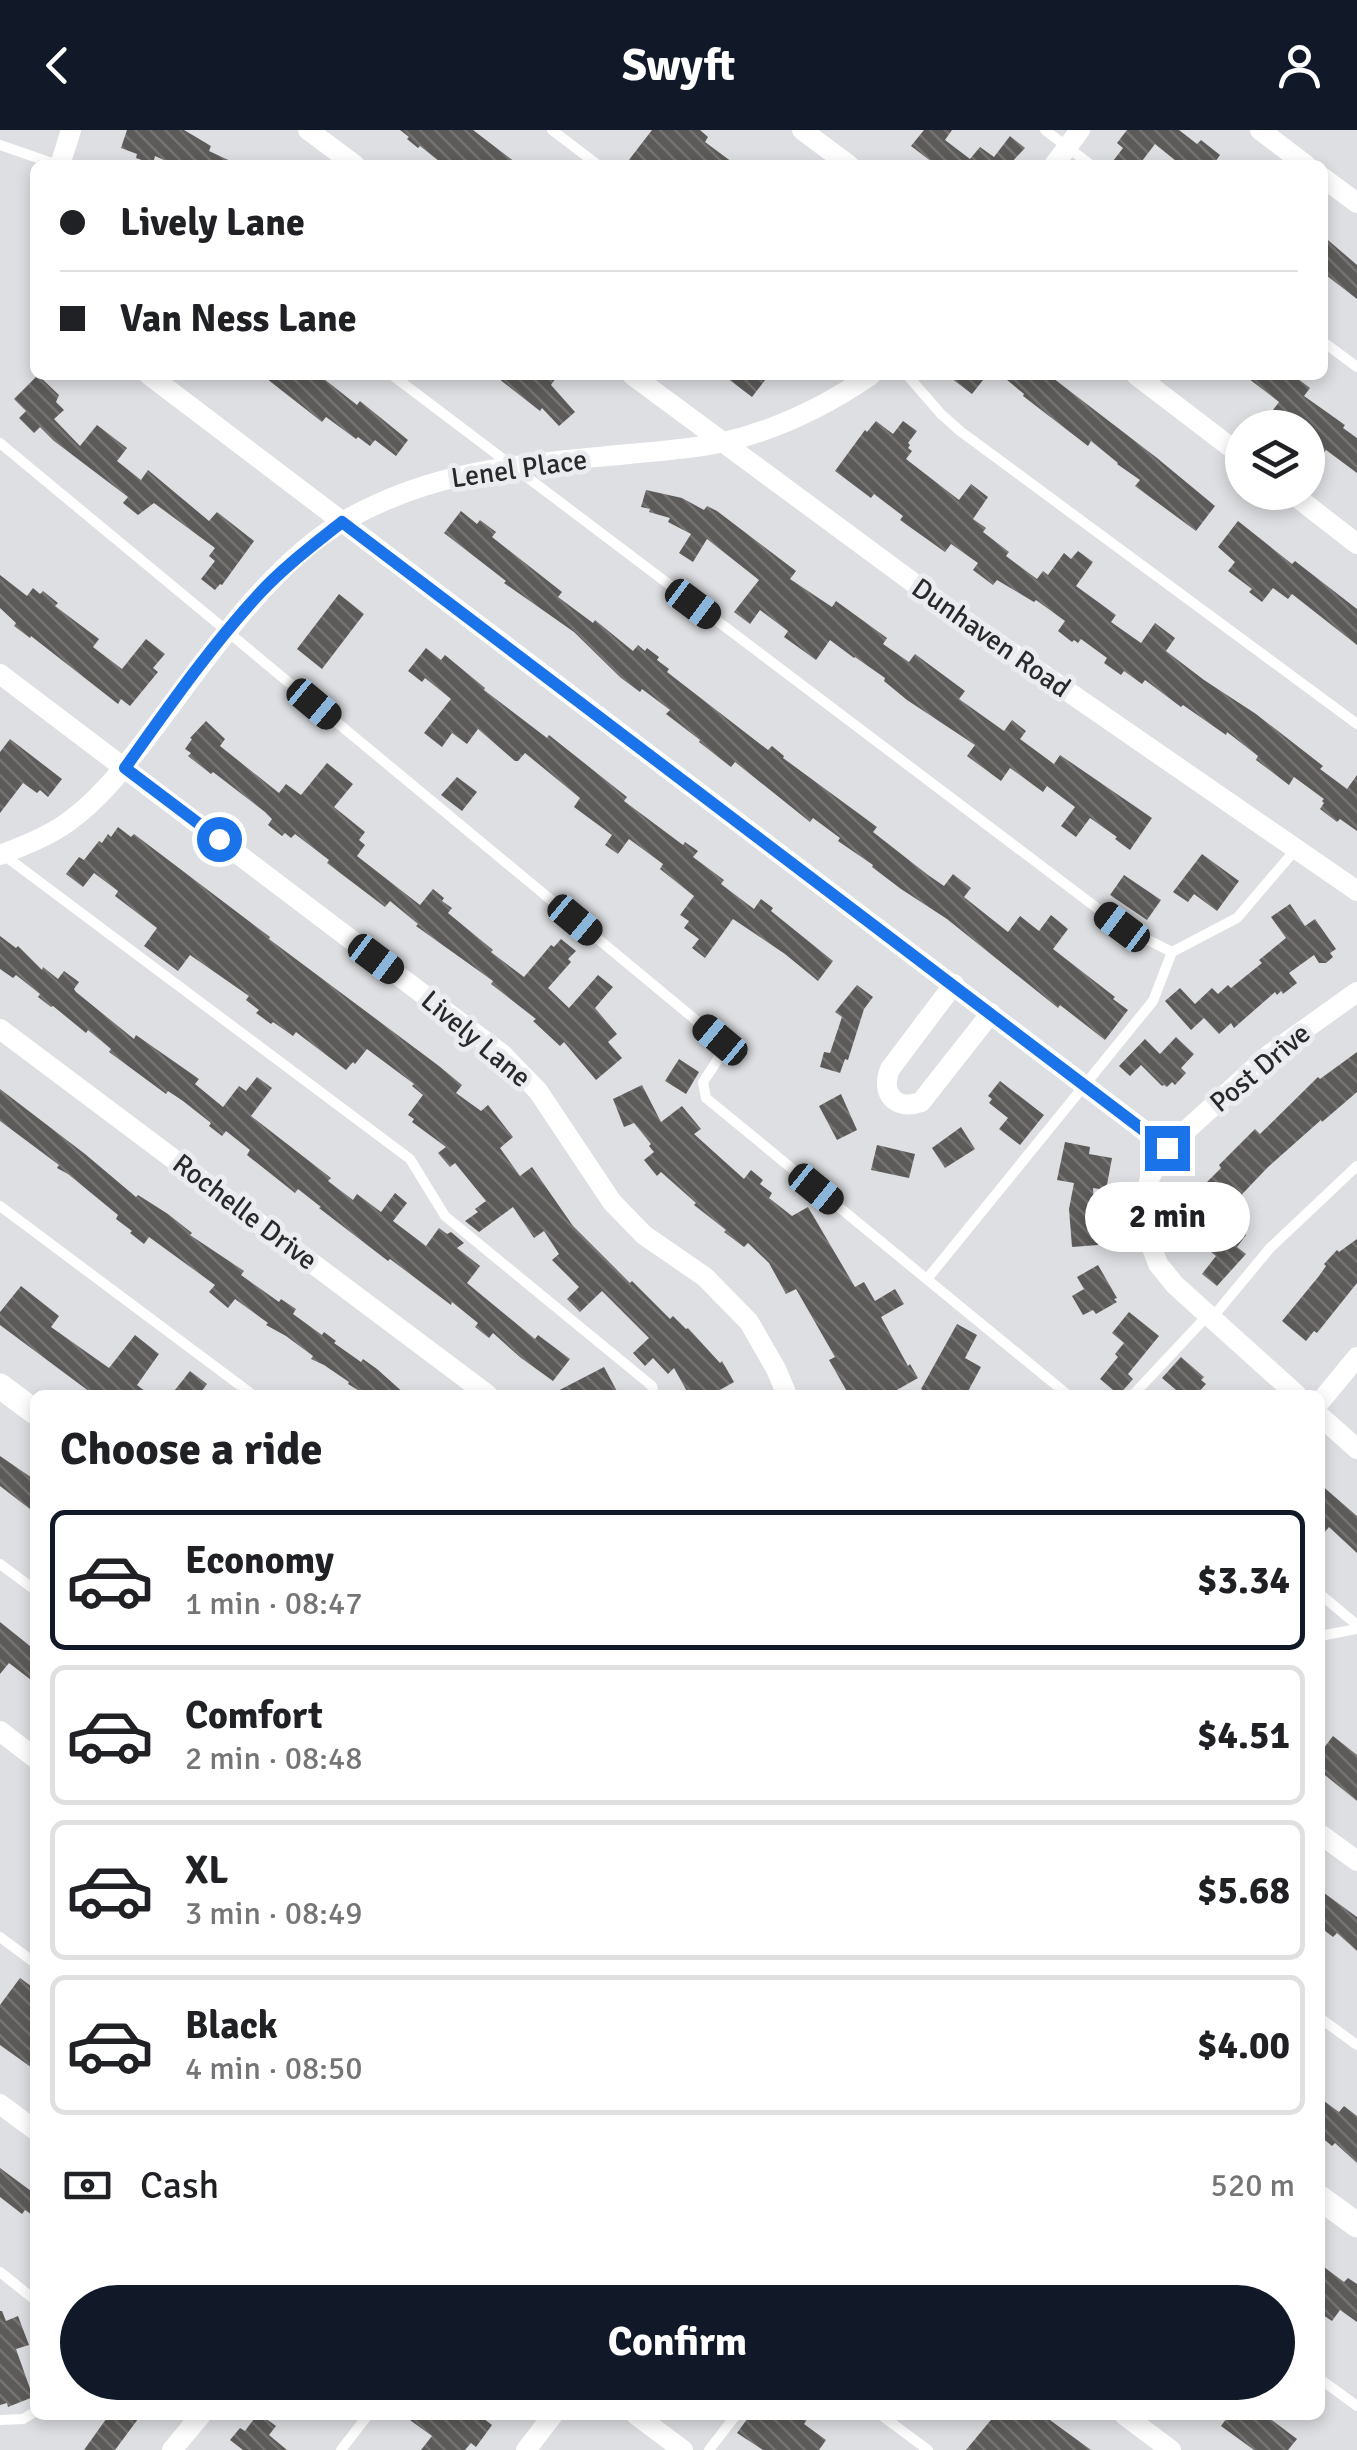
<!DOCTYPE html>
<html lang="en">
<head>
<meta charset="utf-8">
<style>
  body { margin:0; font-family:Signika,sans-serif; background:#f2f2f2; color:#202124; height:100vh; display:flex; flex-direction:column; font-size:38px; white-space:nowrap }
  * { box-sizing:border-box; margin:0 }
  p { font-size:32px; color:#757577 }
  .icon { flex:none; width:55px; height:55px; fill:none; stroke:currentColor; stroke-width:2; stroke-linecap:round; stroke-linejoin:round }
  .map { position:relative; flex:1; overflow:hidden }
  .details { position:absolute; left:30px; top:1260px; width:1295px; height:1030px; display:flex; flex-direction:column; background:#fff; border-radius:15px; box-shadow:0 5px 15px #0003 }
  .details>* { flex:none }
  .guide { position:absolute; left:30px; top:30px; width:1298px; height:220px; border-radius:15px; box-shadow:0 5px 15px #0003; display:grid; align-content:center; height:220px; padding:0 30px; background:#fff }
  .fabs { position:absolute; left:1225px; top:280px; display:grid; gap:20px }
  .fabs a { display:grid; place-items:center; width:100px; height:100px; border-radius:50%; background:#fff; box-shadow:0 5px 15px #0003; font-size:50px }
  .end { position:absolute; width:45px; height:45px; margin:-22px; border:12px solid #1a73e8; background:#fff; box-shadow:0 0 0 5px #fff }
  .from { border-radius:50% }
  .bubble { position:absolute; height:70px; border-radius:35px; background:#fff; box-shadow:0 5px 15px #0003; font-size:32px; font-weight:700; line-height:70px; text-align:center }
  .car { position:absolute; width:30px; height:60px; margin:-30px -15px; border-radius:12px; box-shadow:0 0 8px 2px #0007; background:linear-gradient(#222 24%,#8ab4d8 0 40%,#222 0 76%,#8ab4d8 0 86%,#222 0) }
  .guide b { display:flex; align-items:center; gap:35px; height:95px; font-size:38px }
  .guide b+b { border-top:2px solid #e0e0e0 }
  .guide i { width:25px; height:25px; background:#202124 }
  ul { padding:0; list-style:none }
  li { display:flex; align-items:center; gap:30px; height:140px; margin:0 20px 15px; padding:0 10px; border:5px solid #e0e0e0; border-radius:15px }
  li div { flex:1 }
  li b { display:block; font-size:38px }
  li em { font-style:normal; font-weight:700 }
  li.current { border-color:#111827 }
  li>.icon { width:90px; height:90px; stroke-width:1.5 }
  h2 { padding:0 30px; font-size:45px; line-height:120px }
  .pay { display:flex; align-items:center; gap:25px; height:110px; padding:0 30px; font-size:38px }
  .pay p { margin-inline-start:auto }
  .primary-button { display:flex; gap:20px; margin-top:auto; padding:20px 30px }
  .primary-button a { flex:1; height:115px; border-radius:60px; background:#111827; color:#fff; font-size:40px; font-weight:700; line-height:115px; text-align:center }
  header { display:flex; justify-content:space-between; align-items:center; height:130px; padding:0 30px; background:#111827; color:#fff; font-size:45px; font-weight:700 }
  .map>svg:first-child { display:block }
</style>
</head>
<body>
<header><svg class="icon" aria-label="back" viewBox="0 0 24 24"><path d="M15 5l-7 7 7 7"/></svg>Swyft<svg class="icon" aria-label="person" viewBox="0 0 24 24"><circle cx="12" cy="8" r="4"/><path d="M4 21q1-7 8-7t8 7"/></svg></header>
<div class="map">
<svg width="1357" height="2320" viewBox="0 0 1357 2320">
  <defs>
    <pattern id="building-back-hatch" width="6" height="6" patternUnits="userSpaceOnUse" patternTransform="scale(2.5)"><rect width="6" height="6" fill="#5d5b59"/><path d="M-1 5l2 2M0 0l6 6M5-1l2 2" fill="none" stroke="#757472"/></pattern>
  </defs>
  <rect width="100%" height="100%" fill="#dedfe2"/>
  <g fill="url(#building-back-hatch)">
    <polygon points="127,0 184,0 211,16 209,21 239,35 175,35 155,26 153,34 136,28 137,24 121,18"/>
    <polygon points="400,0 473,0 519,35 444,35 420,16 418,18 407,9 409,7"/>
    <polygon points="652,0 700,0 708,7 705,12 736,35 625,35"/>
    <polygon points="924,0 952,0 945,10 970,29 980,17 994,27 1010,6 1025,18 1009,35 936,35 911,16"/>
    <polygon points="1127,0 1179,0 1197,14 1201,10 1220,25 1213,35 1181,35 1155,14 1139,35 1110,35 1123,18 1117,13"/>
    <polygon points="1322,105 1357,135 1357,169 1322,142"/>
    <polygon points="38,245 59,265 56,272 64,280 54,289 80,316 97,295 127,318 117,331 141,350 148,340 209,391 217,382 254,411 222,455 220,454 215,460 201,449 215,431 209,426 215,418 154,373 138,385 123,373 128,367 54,311 40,297 34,303 19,288 26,281 14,269"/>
    <polygon points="262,245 319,245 357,275 360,271 408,310 396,326 375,310 370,316 358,307 356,309 326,287 322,292"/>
    <polygon points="494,245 558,245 551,255 575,282 559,296 542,278 540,281"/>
    <polygon points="723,245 769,245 752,267"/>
    <polygon points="947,245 987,245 972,264"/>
    <polygon points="1001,245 1049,245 1157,328 1215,376 1196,401 1135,356 1140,350 1117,334 1118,333 1091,311 1088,316 1023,266 1024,264"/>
    <polygon points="1244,245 1293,245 1310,258 1304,266 1345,295 1343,298 1357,308 1357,343 1326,320 1322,325 1308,315 1316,305 1308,298 1289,286 1283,293 1270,284 1279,272"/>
    <polygon points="876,291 893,304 903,291 917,301 908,313 910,315 908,318 912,321 906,329 959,370 971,354 988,367 973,389 986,398 983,402 1009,422 1006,426 1037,449 1043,441 1048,445 1064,423 1071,429 1078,421 1093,432 1076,456 1116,485 1111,492 1141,513 1155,493 1175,508 1166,521 1204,550 1256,584 1323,636 1320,639 1347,659 1357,645 1357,701 1340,689 1337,692 1320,679 1324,673 1322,671 1324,669 1294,647 1289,655 1256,630 1258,626 1227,602 1226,605 1183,575 1181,577 1145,550 1142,554 1124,541 1121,545 1104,533 1107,528 1081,509 1078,513 1074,510 1072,512 1058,501 1065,491 1036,470 1034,472 997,450 993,455 973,440 978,433 951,414 945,422 900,390 903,386 874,364 871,368 835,341 865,300 867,302"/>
    <polygon points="646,360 682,368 704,380 707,376 717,381 796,441 790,449 832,477 836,471 887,508 883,514 909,532 915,524 965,561 959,569 1004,601 1012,590 1026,601 1020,609 1054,634 1060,625 1152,688 1130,720 1115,709 1117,707 1090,688 1076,707 1061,696 1075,677 1047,656 1043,662 1010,638 1001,651 967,626 975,615 907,570 884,551 885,548 855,527 854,528 830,510 816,530 784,507 788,501 760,480 750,494 734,482 759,450 707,409 693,432 679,423 691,404 668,392 670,388 649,382 650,379 641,377"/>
    <polygon points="461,381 477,394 480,390 496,402 492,407 562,462 558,467 593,493 595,490 633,521 638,515 645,521 647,518 659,527 657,530 669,539 667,542 768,620 772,616 784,626 783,628 877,697 873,702 928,745 944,756 953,744 971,758 964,767 1008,802 1020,786 1039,801 1051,785 1068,799 1053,819 1115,867 1113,869 1128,880 1105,910 1060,875 1058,878 947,789 901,759 872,737 873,735 838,711 840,708 813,688 810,692 735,632 731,637 699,612 700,610 666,584 670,580 642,559 640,562 621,548 574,502 504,453 506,451 444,403"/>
    <polygon points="1238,391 1292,434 1295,431 1357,479 1357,515 1292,464 1288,469 1273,458 1262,472 1249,462 1252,459 1228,441 1235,432 1218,417"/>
    <polygon points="0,445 27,466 33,458 40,464 43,461 58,473 55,476 99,509 93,517 122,539 146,509 165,524 153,538 158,542 130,576 121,569 118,574 31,506 30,508 14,496 16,493 0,478"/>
    <polygon points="339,464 364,484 322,539 297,519"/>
    <polygon points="426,518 441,530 445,525 485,558 484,560 547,608 549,605 627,667 624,671 683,715 685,712 698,721 693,727 724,750 721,754 754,779 761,769 773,778 771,781 833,831 818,851 785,824 733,789 705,828 692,818 699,809 684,798 689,791 680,785 694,766 660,739 663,734 629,709 618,724 605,715 612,705 574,677 580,668 525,623 518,631 515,631 478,599 467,614 452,603 442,617 424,603 451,569 425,548 422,552 408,541"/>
    <polygon points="206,591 225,609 220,616 279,663 286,654 301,665 327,633 353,654 334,677 365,702 359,710 365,715 357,726 420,775 433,759 444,768 442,771 452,778 448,783 493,820 491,822 524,847 551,815 554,817 561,809 576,821 568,829 571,832 548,858 569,878 598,845 613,857 595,878 617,904 608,912 622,928 596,950 564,912 560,916 533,891 536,889 491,854 493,851 416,796 418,794 390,771 385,777 327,733 329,730 295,704 291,708 285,703 282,706 268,695 272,689 265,682 213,642 211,644 188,626 191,623 185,619 192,609 190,608"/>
    <polygon points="10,609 62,649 48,667 40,660 37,663 23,653 0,683 0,622"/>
    <polygon points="457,647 477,662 462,681 441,665"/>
    <polygon points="118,697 131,707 134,704 270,807 269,809 439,936 462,955 456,963 481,981 488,975 513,1007 500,1018 520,1046 532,1037 573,1096 630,1153 632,1151 670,1189 673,1186 686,1199 688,1198 720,1233 722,1231 734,1252 711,1265 689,1265 674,1238 668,1244 653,1228 645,1236 633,1223 649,1208 602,1161 580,1182 567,1169 579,1157 552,1130 559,1124 544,1101 534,1108 513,1077 479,1102 465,1091 478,1082 475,1079 486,1071 455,1033 450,1037 438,1023 446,1017 412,992 414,989 408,985 423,965 412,956 414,954 367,919 355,934 353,932 346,940 296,902 293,906 273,892 271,894 256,883 259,880 246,870 249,866 190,825 178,841 144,816 157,798 115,766 118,761 94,743 83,757 66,744 79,727 84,730 99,711 102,713 108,704 111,707"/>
    <polygon points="1202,724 1239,751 1217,781 1194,764 1188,772 1173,762"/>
    <polygon points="1124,745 1161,770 1147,790 1110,765"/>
    <polygon points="1290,774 1305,796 1315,789 1336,819 1330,823 1333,827 1326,833 1319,833 1314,825 1289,843 1297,853 1283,864 1281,861 1277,865 1275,862 1234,898 1231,893 1219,904 1204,888 1191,900 1165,871 1180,858 1195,874 1212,858 1218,864 1228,855 1231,858 1262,833 1259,830 1286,808 1271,787"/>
    <polygon points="0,806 16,818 18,816 42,840 43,837 58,849 64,841 79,852 74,859 76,862 134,909 136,905 199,949 195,954 223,977 239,956 246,961 257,947 272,958 251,986 331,1048 328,1051 353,1070 357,1064 381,1082 395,1063 407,1073 393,1091 426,1116 439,1098 447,1104 451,1102 464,1113 457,1118 480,1136 467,1153 535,1209 538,1205 570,1229 553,1251 521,1228 493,1203 489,1208 475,1197 478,1193 452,1172 451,1175 390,1129 388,1131 319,1078 321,1077 298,1059 295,1063 247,1025 250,1020 226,1001 222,1006 209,996 211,993 183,971 168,961 166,964 109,922 111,919 88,900 86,903 53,876 51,877 38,867 40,864 16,845 13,848 0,839"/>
    <polygon points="857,855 873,867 864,879 848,930 845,929 840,943 820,937 824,922 830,923 842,887 835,882"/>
    <polygon points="1176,907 1194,924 1181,938 1186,943 1175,955 1172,952 1167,957 1164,955 1162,956 1141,935 1130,946 1119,936 1145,909 1160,924"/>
    <polygon points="1357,922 1357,962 1322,992 1321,990 1268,1037 1227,1080 1240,1090 1236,1097 1246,1105 1237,1117 1246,1124 1217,1156 1202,1144 1216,1126 1192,1107 1203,1093 1201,1091 1207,1083 1200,1078 1215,1059 1207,1052 1221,1038 1219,1035 1255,999 1260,1004 1318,947 1320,949"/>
    <polygon points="679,929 699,942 686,964 665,951"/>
    <polygon points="1000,951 1044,985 1020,1015 999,999 1008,988 989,973 992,969 988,966"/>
    <polygon points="642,955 661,992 682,976 701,999 694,1004 744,1049 751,1040 763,1050 760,1054 772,1063 769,1068 792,1086 808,1077 855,1157 864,1152 875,1171 895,1159 904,1174 881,1187 908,1236 910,1234 918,1248 888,1265 849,1265 829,1230 835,1227 796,1159 786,1164 769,1133 748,1113 744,1117 724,1102 726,1100 694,1075 696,1073 661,1042 657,1046 644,1030 654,1022 649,1016 651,1014 634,993 624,997 613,969"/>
    <polygon points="0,959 85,1024 136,1067 138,1065 168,1084 192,1103 190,1105 244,1141 241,1145 279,1172 281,1169 296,1179 293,1184 322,1205 324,1202 336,1211 334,1213 361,1232 363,1229 377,1239 406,1265 366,1265 348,1254 349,1252 324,1235 311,1229 313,1226 286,1206 266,1195 268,1193 235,1169 228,1178 209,1162 215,1155 149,1107 144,1114 130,1103 132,1101 116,1089 118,1085 68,1044 57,1038 59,1035 0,991"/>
    <polygon points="841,964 857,1000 837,1010 819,976"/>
    <polygon points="961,997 975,1019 945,1038 932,1018"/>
    <polygon points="1065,1012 1090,1017 1089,1024 1112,1028 1106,1060 1093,1058 1095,1093 1103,1092 1104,1108 1098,1109 1098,1115 1072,1117 1069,1079 1074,1053 1057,1050"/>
    <polygon points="877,1015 915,1024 909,1048 871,1040"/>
    <polygon points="1357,1109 1357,1153 1317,1203 1314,1201 1306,1211 1282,1191 1319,1146 1326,1136 1324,1134 1337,1120 1339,1122"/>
    <polygon points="1098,1135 1117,1168 1114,1169 1117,1172 1096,1184 1093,1180 1083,1185 1072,1166 1084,1159 1077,1147"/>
    <polygon points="21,1156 59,1186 51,1197 109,1238 135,1205 159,1224 137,1255 150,1265 94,1265 0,1195 0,1182"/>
    <polygon points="1129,1182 1159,1206 1128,1244 1133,1249 1119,1265 1100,1249 1118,1227 1115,1224 1124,1213 1112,1203"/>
    <polygon points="957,1194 977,1205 965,1228 981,1237 966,1265 931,1265 921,1259"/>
    <polygon points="1181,1227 1204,1247 1201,1250 1206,1254 1196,1265 1182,1265 1162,1248"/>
    <polygon points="604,1237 619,1265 550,1265"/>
    <polygon points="190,1241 207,1254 199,1265 171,1265"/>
    <polygon points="0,1326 35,1350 35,1383 0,1356"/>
    <polygon points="1320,1354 1357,1386 1357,1423 1329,1397 1320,1408"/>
    <polygon points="0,1492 35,1520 35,1553 9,1533 0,1544"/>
    <polygon points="1333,1606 1357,1625 1357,1671 1320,1641 1320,1623"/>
    <polygon points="1320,1760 1357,1787 1357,1821 1337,1803 1333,1807 1320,1797"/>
    <polygon points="20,1848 35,1859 35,1940 0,1915 0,1875"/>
    <polygon points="1320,1968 1339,1982 1344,1976 1357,1986 1357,2033 1335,2013 1332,2016 1320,2006"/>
    <polygon points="0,2038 35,2064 35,2087 25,2080 22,2084 0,2067"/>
    <polygon points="1320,2134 1344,2152 1348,2148 1357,2154 1357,2192 1340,2180 1332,2191 1320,2183"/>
    <polygon points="0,2181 2,2181 6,2191 18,2186 29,2215 16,2219 33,2267 8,2277 7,2273 0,2275"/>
    <polygon points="109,2285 141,2285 115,2320 84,2320"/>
    <polygon points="257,2285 261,2285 276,2296 269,2305 287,2320 243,2320 230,2310 240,2298 245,2301"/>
    <polygon points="403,2285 479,2285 492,2295 476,2317 471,2313 465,2320 421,2320 432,2306"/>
    <polygon points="750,2285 810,2285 804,2294 826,2310 819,2320 763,2320 737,2303"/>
    <polygon points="995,2285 1043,2285 1091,2320 966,2320"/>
    <polygon points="1229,2285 1265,2285 1297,2309 1288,2320 1254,2320 1221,2296"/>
  </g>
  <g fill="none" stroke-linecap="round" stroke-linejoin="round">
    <g stroke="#fff" stroke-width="10">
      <polyline points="552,0 598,35"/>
      <polyline points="1045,0 1091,35"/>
      <polyline points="0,15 58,35"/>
      <polyline points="1322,211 1357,237"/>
      <polyline points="392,245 1122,797 1172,822 1153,871 927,1149"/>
      <polyline points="907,245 941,284 960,301 1357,594"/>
      <path d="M0,313L721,911C724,926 711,939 703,952L706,968L1068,1265"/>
      <polyline points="5,726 410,1029 445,1086 652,1256 654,1265"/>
      <polyline points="1172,822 1237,788 1296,719"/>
      <polyline points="0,1076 253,1265"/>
      <polyline points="1212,1188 1270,1118 1357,1036"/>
      <polyline points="1133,1265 1208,1185"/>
      <polyline points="0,1434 35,1460"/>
      <polyline points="1320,1464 1357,1495"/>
      <polyline points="1320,1506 1357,1499"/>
      <polyline points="0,1807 35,1833"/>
      <polyline points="1320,1888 1357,1915"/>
      <polyline points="0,2142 35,2170"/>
      <polyline points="1320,2249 1357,2276"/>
      <polyline points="881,2285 928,2320"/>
      <polyline points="0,2290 23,2289 35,2282"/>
      <polyline points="341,2320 368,2285"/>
      <polyline points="709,2320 736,2285"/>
    </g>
    <g stroke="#fff" stroke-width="20">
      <polyline points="308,0 355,35"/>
      <polyline points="802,0 849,35"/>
      <polyline points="1260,0 1306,35"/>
      <polyline points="60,35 71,0"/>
      <polyline points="1054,35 1080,0"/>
      <polyline points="1322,47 1357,73"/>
      <polyline points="149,245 1167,1018"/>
      <polyline points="632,245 957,485 1357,761"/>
      <polyline points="1136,245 1242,326"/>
      <polyline points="1290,362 1357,414"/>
      <polyline points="0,544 502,924 538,961 612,1072 644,1105 705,1147 749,1192 776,1239 787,1265"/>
      <path d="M0,725C23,716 49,706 68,692C104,666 129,631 155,597C207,528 268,436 344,391C436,338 527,334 629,324C660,321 690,319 720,313C774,301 826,276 871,245"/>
      <path d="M954,854L890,939C880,964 896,981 921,972L991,883"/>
      <polyline points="0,899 488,1265"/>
      <polyline points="1297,1265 1175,1155 1158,1134 1148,1107 1144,1076 1150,1047 1167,1018 1270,924 1357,862"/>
      <polyline points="1320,1272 1357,1227"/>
      <polyline points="1320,1286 1357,1319"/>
      <polyline points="0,1601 35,1628"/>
      <polyline points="1320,1704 1357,1731"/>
      <polyline points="0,1974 35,2000"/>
      <polyline points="636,2285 683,2320"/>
      <polyline points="1124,2285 1171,2320"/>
      <polyline points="172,2320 201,2285"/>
      <polyline points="526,2320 553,2285"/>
    </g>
    <g stroke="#fff" stroke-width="25">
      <polyline points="0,1256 35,1282"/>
      <polyline points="1320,2068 1357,2095"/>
    </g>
  </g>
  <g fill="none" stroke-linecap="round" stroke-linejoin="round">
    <path stroke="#1a73e8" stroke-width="12" d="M219,709L125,638C167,579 210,517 259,464C284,437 313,415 342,392L1167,1018"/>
  </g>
  <g text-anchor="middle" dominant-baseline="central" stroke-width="10" stroke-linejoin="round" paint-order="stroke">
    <g font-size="28" fill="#28292a" stroke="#ebecef">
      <text transform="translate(519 339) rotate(-8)">Lenel Place</text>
      <text transform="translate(991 508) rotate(35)">Dunhaven Road</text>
      <text transform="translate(476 909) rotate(40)">Lively Lane</text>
      <text transform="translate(1260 938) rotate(-40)">Post Drive</text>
      <text transform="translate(245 1082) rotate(37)">Rochelle Drive</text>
    </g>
  </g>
</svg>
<div class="fabs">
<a><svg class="icon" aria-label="layers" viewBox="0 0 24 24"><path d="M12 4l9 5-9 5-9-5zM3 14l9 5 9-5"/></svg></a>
</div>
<i class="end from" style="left:219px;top:709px"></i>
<i class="end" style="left:1167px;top:1018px"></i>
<div class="bubble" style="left:1085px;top:1052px;width:165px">2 min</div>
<i class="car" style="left:693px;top:474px;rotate:127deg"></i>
<i class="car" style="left:314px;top:574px;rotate:130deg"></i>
<i class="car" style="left:575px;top:790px;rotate:130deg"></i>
<i class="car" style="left:1122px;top:797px;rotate:307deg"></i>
<i class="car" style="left:376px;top:829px;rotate:127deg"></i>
<i class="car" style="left:720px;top:910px;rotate:310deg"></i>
<i class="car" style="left:816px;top:1059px;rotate:129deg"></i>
<div class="guide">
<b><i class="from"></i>Lively Lane</b>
<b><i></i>Van Ness Lane</b>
</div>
<section class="details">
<h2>Choose a ride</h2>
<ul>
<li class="current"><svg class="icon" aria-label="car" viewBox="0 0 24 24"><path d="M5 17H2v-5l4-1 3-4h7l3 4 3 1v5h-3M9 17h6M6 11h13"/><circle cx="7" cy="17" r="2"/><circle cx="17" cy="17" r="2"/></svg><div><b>Economy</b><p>1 min · 08:47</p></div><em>$3.34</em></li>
<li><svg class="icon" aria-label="car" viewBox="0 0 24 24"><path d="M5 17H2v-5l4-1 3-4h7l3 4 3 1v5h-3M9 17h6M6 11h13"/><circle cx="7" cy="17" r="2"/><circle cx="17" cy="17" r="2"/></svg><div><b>Comfort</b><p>2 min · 08:48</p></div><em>$4.51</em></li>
<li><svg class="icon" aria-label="car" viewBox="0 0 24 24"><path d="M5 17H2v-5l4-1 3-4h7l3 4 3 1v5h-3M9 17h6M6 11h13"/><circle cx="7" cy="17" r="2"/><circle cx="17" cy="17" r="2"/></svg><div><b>XL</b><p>3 min · 08:49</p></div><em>$5.68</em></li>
<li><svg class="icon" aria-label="car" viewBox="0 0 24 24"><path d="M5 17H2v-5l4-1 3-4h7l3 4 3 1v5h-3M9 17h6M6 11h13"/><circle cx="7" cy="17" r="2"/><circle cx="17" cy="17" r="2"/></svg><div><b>Black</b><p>4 min · 08:50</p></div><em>$4.00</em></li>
</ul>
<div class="pay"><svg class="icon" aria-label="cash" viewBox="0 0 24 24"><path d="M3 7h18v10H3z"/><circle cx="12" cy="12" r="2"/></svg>Cash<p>520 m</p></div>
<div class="primary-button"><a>Confirm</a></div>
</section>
</div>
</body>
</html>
